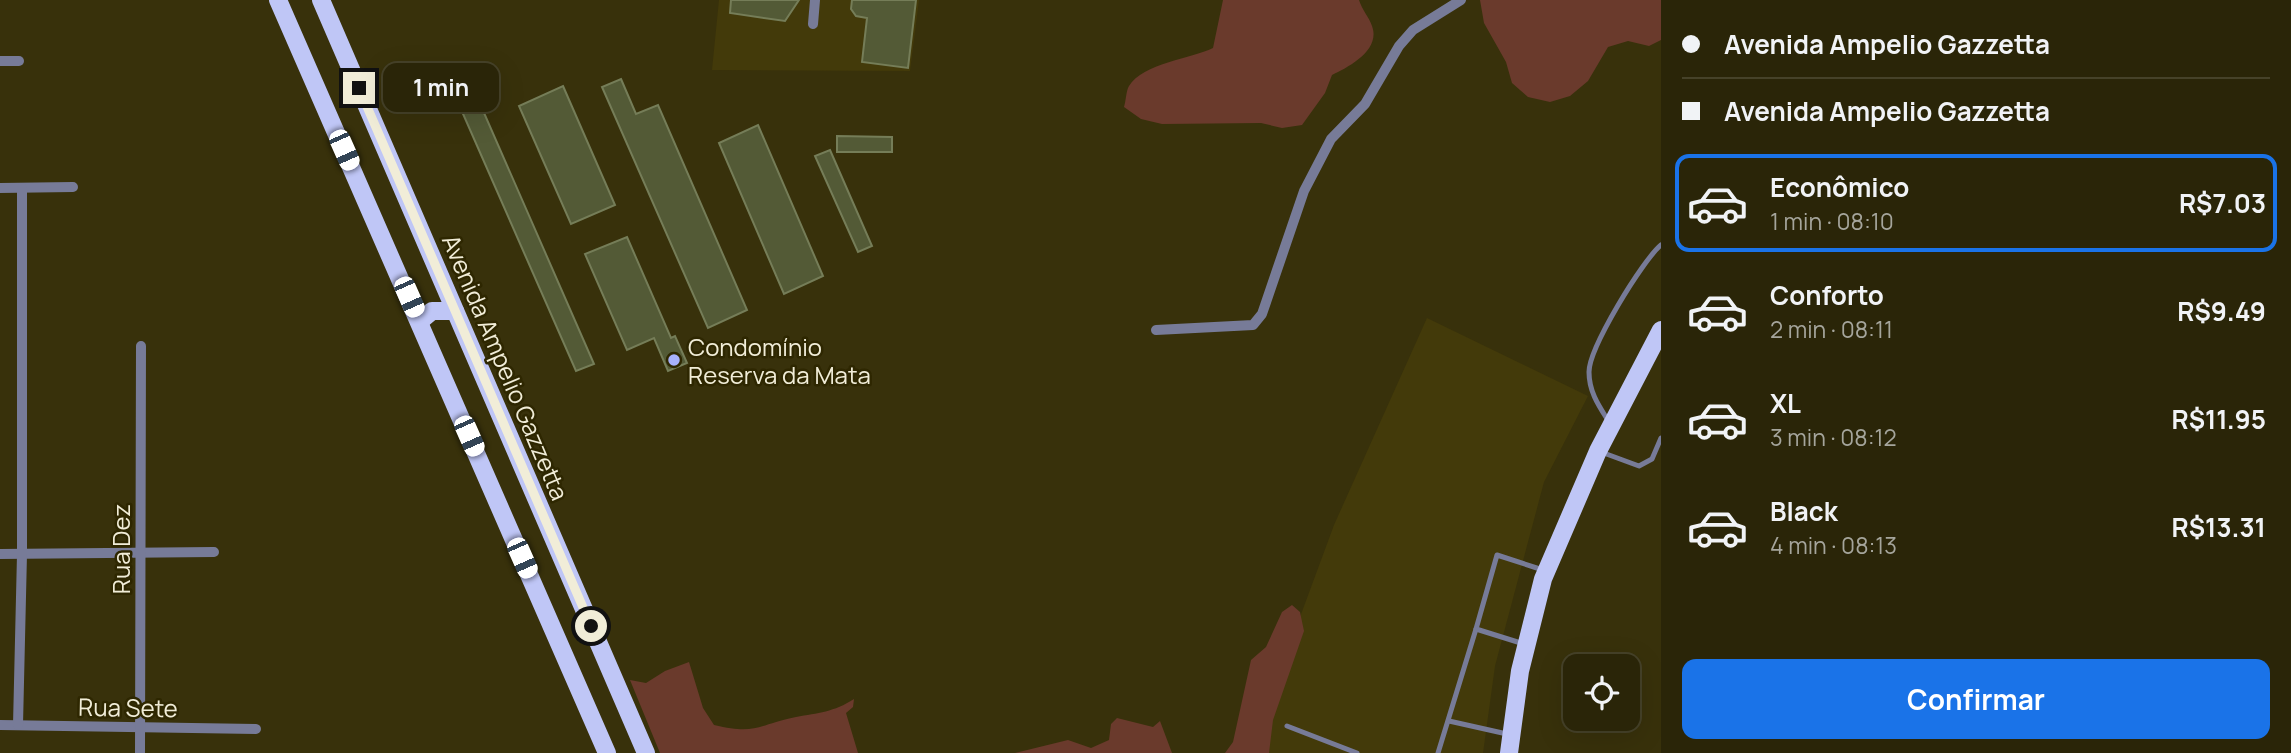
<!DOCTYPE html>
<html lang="pt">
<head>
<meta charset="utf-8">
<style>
  body { margin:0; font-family:Manrope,sans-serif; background:#322d12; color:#f1f3f6; height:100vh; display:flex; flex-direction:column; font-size:26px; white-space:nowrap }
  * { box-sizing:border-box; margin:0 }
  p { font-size:23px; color:#a5a59c }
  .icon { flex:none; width:38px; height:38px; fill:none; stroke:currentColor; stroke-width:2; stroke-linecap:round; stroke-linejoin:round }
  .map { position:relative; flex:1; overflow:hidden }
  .panel { display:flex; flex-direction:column; background:#2a2508; width:630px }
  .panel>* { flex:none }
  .banner { display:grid; align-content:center; height:154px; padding:0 21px; background:#2a2508 }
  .buttons { position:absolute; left:1563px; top:654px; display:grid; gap:14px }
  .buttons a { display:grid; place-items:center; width:77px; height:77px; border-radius:14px; background:#2a2508; box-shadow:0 7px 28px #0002,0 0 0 2px #464229; font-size:35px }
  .end { position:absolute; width:32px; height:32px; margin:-16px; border:9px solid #f1edd8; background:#111; box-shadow:0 0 0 4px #111 }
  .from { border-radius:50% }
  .bubble { position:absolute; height:49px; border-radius:14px; background:#2a2508; box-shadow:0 7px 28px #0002,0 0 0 2px #464229; font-size:23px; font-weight:700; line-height:49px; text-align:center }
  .car { position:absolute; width:21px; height:42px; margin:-21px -10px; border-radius:9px; box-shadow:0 0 5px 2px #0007; background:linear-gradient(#fff 24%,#345 0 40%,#fff 0 76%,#345 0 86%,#fff 0) }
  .banner b { display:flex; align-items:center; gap:24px; height:66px; font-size:26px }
  .banner b+b { border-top:2px solid #464229 }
  .banner i { width:18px; height:18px; background:#f1f3f6 }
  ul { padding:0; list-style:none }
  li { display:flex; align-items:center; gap:21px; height:98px; margin:0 14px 10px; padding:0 7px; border:4px solid transparent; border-radius:14px }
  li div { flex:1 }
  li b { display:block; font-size:26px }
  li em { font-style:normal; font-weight:700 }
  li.selected { border-color:#1a73e8 }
  li>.icon { width:63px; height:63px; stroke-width:1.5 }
  .primary-button { display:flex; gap:14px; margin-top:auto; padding:14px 21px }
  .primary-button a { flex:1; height:80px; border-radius:14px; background:#1a73e8; color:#fff; font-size:28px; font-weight:700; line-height:80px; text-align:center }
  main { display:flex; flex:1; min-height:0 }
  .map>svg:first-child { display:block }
</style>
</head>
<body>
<main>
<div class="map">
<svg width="1661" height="753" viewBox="0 0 1661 753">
  <rect width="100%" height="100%" fill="#38310b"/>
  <g fill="#433a0a">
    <polygon points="719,0 919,0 910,71 712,70"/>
    <polygon points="1427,318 1588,396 1544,482 1495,666 1483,753 1257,753 1293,636 1334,525"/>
  </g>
  <g fill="#6a3a2c">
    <path d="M1223,0H1359C1362,10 1369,17 1372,26C1381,50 1349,67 1332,75L1325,93L1302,125L1282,128L1261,123L1162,124L1141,119L1124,107C1126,101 1126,91 1129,86C1143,63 1191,59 1213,48Z"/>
    <polygon points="1480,0 1661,0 1661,40 1649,46 1628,41 1608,47 1588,81 1570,96 1550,102 1528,97 1512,83 1506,62 1484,23"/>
    <polygon points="1292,605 1300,612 1304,631 1273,720 1269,753 1225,753 1233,742 1251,660 1266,647 1282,612"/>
    <path d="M689,662L703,708L714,725C757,735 757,725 796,717C818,713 834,712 854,699L853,707L846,713L858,753H660L630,680L646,683L665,671Z"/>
    <polygon points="1117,718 1153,727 1160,721 1172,753 1015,753 1068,740 1091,748 1109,740 1111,724"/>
  </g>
  <g fill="#535a36" stroke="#757d58" stroke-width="2">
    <polygon points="731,0 799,0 785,21 730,13"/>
    <polygon points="852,0 916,0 908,68 862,62 867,18 856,16 851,9"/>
    <polygon points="467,74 594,364 576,371 449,82"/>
    <polygon points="621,79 636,114 658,105 747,310 708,328 602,87"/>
    <polygon points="563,86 615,205 571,224 519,106"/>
    <polygon points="758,125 823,276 784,294 719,143"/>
    <polygon points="837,136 892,137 892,152 837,152"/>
    <polygon points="830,150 872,246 858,252 815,156"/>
    <polygon points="627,237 671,338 675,336 687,363 668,371 654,338 627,350 585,254"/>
  </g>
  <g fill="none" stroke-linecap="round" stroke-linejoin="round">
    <g stroke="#777b98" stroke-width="5">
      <path d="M1609,422C1599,406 1589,392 1589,372C1589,348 1642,261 1661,245"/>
      <polyline points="1601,452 1639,466 1652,459 1661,438"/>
      <polyline points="1524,644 1476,629 1497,555 1543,570"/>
      <polyline points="1449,721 1507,734"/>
      <polyline points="1287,726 1357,753"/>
      <polyline points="1438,753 1476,629"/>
    </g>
    <g stroke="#777b98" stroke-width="10">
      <polyline points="813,24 815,0"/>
      <polyline points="0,61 19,61"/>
      <polyline points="0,188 73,187"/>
      <polyline points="1156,330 1253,325 1262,314 1304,191 1331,139 1365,104 1399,46 1413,30 1461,0"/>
      <polyline points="0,554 214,552"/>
      <polyline points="0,725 256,729"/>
      <polyline points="18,725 22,554 22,188"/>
      <polyline points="140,753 141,346"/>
    </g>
    <g stroke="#bfc6f6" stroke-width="18">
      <polyline points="278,0 607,753"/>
      <polyline points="321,0 646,753"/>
      <polyline points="420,321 432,311 455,311"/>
      <polyline points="1509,753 1520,671 1543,579 1598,451 1661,330"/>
    </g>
  </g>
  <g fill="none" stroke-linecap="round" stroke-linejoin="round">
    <polyline stroke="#f1edd8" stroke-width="9" points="359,88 591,626"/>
  </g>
  <circle fill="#a7b1fc" stroke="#2e2701" stroke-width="2.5" cx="674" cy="360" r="7"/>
  <g text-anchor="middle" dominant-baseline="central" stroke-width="5" stroke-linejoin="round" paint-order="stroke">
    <g font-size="24" fill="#f1edd8" stroke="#2e2701" text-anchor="start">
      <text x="688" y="346">Condomínio<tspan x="688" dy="28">Reserva da Mata</tspan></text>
    </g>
    <g font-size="24" fill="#f1edd8" stroke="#2e2701">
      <text transform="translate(506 367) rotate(67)">Avenida Ampelio Gazzetta</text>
      <text transform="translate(120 549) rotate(-90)">Rua Dez</text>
      <text transform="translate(128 707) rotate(1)">Rua Sete</text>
    </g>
  </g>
</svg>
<div class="buttons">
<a><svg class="icon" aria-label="locate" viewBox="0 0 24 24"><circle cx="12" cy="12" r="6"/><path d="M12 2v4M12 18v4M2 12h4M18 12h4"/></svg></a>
</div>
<i class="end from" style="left:591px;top:626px"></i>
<i class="end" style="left:359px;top:88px"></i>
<div class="bubble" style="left:383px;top:63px;width:116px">1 min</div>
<i class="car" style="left:344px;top:150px;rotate:156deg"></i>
<i class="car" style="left:409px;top:297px;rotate:156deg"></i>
<i class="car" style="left:469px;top:436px;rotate:156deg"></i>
<i class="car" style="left:522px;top:558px;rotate:156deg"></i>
</div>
<section class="panel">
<div class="banner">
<b><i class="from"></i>Avenida Ampelio Gazzetta</b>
<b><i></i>Avenida Ampelio Gazzetta</b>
</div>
<ul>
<li class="selected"><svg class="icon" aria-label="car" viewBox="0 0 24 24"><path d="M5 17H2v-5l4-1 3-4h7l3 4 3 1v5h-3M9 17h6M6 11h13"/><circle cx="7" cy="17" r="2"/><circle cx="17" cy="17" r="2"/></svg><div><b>Econômico</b><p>1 min · 08:10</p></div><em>R$7.03</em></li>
<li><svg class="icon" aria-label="car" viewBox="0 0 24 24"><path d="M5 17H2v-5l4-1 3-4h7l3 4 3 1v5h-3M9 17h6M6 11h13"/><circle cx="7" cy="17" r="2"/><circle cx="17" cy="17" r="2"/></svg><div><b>Conforto</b><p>2 min · 08:11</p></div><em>R$9.49</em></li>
<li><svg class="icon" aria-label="car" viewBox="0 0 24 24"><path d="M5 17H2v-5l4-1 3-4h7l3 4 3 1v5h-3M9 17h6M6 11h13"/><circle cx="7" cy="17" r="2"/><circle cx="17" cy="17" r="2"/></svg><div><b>XL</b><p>3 min · 08:12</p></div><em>R$11.95</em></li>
<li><svg class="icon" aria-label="car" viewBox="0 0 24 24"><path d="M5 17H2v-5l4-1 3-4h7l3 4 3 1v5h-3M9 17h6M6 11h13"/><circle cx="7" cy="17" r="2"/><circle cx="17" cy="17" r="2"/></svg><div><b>Black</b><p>4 min · 08:13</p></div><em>R$13.31</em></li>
</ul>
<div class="primary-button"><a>Confirmar</a></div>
</section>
</main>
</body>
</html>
